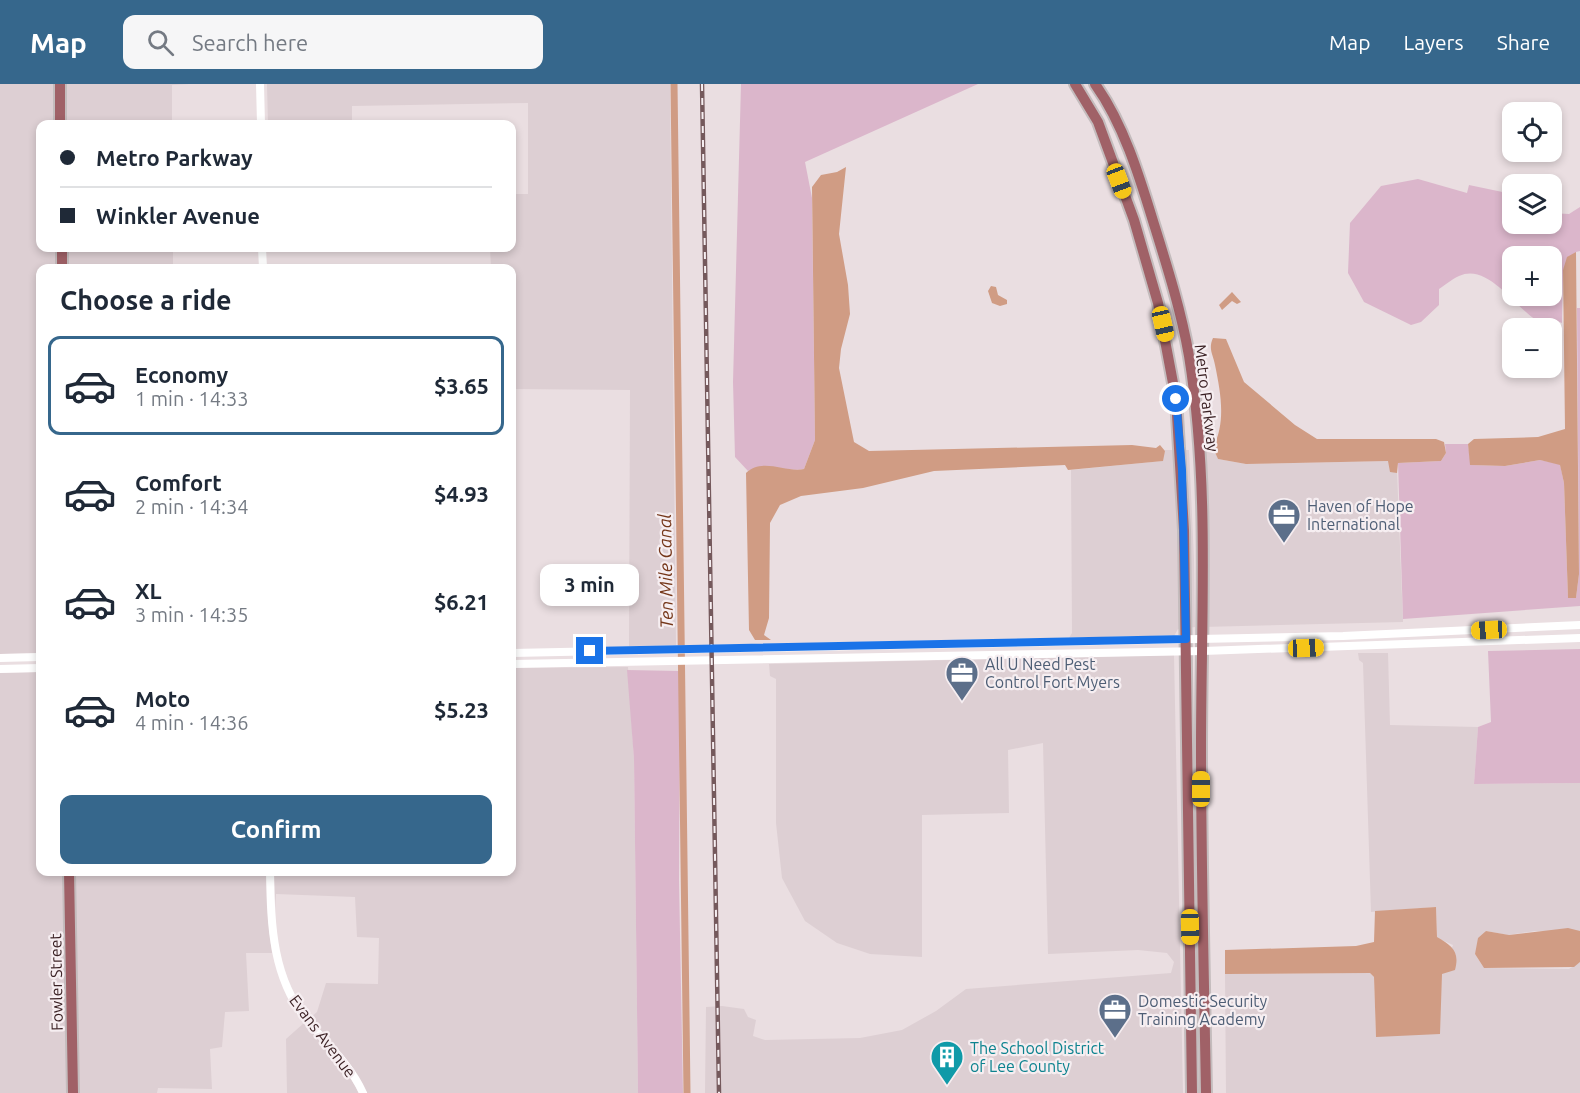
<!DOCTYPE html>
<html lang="en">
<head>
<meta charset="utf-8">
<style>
  body { margin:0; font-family:Ubuntu,sans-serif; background:#f6f6f7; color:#1f2937; height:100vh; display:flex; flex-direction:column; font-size:22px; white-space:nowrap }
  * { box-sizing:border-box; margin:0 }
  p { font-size:20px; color:#747a83 }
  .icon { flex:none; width:33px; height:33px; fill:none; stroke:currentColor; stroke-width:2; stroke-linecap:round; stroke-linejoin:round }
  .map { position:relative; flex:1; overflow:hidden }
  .sheet { position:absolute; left:36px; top:180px; width:480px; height:612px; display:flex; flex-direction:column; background:#fff; border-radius:12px; box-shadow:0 3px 9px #0003 }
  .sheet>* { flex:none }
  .top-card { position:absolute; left:36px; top:36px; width:480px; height:132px; border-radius:12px; box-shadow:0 3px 9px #0003; display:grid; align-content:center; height:132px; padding:0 24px; background:#fff }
  .tools { position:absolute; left:1502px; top:18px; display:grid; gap:12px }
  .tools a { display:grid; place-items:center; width:60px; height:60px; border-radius:12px; background:#fff; box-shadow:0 3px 9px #0003; font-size:30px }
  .end { position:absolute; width:27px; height:27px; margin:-14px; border:8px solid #1a73e8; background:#fff; box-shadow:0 0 0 3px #fff }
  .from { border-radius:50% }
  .bubble { position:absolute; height:42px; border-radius:12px; background:#fff; box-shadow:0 3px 9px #0003; font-size:20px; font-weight:700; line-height:42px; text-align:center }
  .car { position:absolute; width:18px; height:36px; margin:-18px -9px; border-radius:8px; box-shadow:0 0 4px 2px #0007; background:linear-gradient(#f5c518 24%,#345 0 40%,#f5c518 0 76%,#345 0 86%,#f5c518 0) }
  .top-card b { display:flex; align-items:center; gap:21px; height:57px; font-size:22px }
  .top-card b+b { border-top:2px solid #e0e1e3 }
  .top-card i { width:15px; height:15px; background:#1f2937 }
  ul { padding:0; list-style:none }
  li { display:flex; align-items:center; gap:18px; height:99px; margin:0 12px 9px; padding:0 12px; border:3px solid transparent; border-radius:12px }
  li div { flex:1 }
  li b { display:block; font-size:22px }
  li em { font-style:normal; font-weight:700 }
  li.on { border-color:#36678c }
  li>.icon { width:54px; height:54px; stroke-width:1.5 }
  h2 { padding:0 24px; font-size:27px; line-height:72px }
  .primary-button { display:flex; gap:12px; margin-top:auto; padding:12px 24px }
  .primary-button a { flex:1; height:69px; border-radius:12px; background:#36678c; color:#fff; font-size:24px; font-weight:700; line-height:69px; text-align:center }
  header { display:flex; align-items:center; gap:36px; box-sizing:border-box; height:84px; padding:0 30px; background:#36678c; color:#fff }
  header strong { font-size:28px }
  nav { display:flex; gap:33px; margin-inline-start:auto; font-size:21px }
  .search { width:420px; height:54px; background:#f6f6f7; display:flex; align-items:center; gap:15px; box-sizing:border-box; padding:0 21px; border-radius:12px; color:#747a83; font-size:22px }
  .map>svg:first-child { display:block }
</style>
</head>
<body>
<header>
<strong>Map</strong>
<div class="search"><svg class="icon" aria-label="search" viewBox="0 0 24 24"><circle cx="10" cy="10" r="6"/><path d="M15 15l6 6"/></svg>Search here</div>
<nav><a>Map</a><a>Layers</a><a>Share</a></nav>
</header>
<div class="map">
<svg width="1580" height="1009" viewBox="0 0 1580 1009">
  <rect width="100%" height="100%" fill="#eadee1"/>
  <g fill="#ddcfd3">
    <polygon points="0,0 56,0 57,40 40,40 40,164 58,164 59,184 40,184 40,569 0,570"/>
    <polygon points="63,0 189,0 172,1 172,40 64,40"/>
    <polygon points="267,0 670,0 676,561 629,562 630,306 512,305 512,184 491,184 490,164 512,164 512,110 528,110 528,19 352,22 352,40 268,40"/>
    <polygon points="65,164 173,164 173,184 66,184"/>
    <polygon points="1165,366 1178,366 1182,545 1178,545 1174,552 1069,554 1072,549 1071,386 1162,377"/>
    <polygon points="1185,366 1189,366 1194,475 1195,543 1189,544"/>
    <polygon points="1198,366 1214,366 1218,375 1246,380 1389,377 1397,389 1397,387 1403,538 1202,543"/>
    <polygon points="1358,569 1388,569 1390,641 1478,643 1474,700 1580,699 1580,847 1535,847 1508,851 1486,847 1475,870 1484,884 1569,885 1580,878 1580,1009 1226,1009 1225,890 1370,889 1374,893 1376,953 1442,890 1453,861 1437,854 1436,823 1371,828 1363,579 1359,576"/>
    <polygon points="1174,571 1183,1009 705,1009 706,923 722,922 744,925 748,933 756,936 753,952 765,956 860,954 902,946 936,927 966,905 1171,889 1174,878 1167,869 1138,866 1048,870 1043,659 1008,666 1009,729 922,731 922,873 870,870 837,859 805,837 782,794 776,739 776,595 770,592 769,580"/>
    <polygon points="628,583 634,675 638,1009 367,1009 351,981 310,934 317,928 326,899 378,900 379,854 357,853 355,813 276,810 275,824 274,788 512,788 512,584"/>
    <polygon points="40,588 40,788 66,788 69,1009 0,1009 0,589"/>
    <polygon points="73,788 267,788 268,835 272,869 246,869 249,927 225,928 222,963 210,965 212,1005 158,1004 157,1009 76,1009"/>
    <polygon points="304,939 346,986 359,1009 287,1009 286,955"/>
  </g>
  <g fill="#dbb6cb" fill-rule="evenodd">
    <path d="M741,0H978L805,78L812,114L815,356L804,385C785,389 769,377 748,387L735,373L733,298Z"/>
    <path d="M1418,95L1467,109L1469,101L1512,110V140H1551V129L1569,130L1580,123V167L1576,168L1563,186L1562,239L1555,236L1538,237C1516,225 1488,178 1459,192C1452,195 1445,201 1439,205V221L1421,238L1411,241L1364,218L1348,189L1350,139L1381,102ZM1512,172H1551V212H1512Z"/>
    <polygon points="1577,224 1580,224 1580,522 1403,535 1398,379 1441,377 1446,369 1445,360 1468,360 1471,381 1505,382 1540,376 1560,380 1564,399 1568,514 1576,514 1579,490"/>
    <polygon points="1580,565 1580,699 1474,700 1478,643 1491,638 1488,567"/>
    <polygon points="627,586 680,587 679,796 683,1009 638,1009 634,675"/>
  </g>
  <g fill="#d09c84">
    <path d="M846,83L839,150L848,201L850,230L841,265L839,284L854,358L869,367L1132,361L1156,364L1160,361L1165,367L1163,377L1068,386L1065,381L934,387L863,404L801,412L780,421L770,439L769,534L764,551L771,556H755L749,546L746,389C762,373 786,389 804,385L815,356L812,103L821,91L837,88Z"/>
    <polygon points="1576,168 1579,490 1576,514 1568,514 1564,399 1560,381 1540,376 1505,382 1470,381 1468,360 1474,355 1538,353 1565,345 1563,186 1567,173"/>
    <polygon points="991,202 996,203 998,211 1007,216 1007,220 1000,222 992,219 988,207"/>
    <polygon points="1232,208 1241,218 1237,220 1232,217 1222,226 1219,221"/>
    <path d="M1213,254L1226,255L1244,298L1295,341L1317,355H1436L1444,358L1446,369L1441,377L1398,379L1397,389L1390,388L1388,377L1246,380L1218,375L1213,364C1226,338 1221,310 1215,281C1213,270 1208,265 1213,254Z"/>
    <path d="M1436,823L1437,853C1452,862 1460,867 1455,886L1442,890L1440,950L1376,953L1374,893L1370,889L1225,890V866L1356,862L1374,858L1375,827Z"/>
    <polygon points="1568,844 1580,847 1580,878 1574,883 1484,884 1475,870 1478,854 1486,847 1509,851"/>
  </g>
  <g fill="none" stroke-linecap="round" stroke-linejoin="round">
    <polyline stroke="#d09c84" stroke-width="7" points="674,0 687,1009"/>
    <g stroke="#c4bcbd" stroke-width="14">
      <g id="major">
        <polyline points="60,0 60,40"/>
        <polyline points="1075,0 1098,38 1134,136 1158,219 1176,315 1184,446 1192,1009"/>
        <path d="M1095,0C1123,39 1139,91 1153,137C1167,182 1181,226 1189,272C1210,401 1201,533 1201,663C1201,778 1204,894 1206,1009"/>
        <polyline points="62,164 62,184"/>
        <polyline points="69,788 73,1009"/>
      </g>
    </g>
    <g stroke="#fff" stroke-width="8">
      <polyline points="260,0 261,40"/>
      <polyline points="262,164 263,184"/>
      <polyline points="512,569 1343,552 1580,541"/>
      <polyline points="0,574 40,573"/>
      <polyline points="512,580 1203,567 1580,554"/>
      <polyline points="0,585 40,584"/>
      <path d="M270,788C271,842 272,896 310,940C329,962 351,982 363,1009"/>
    </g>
    <use href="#major" stroke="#a06167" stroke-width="10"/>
    <g stroke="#75595c" stroke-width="4.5">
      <polyline id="rail" points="702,0 719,1009"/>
    </g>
    <use href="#rail" stroke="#f6eef1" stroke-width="2" stroke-dasharray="7" stroke-linecap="butt"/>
  </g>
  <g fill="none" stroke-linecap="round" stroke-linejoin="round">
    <polyline stroke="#1a73e8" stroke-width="8" points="590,567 1186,555 1182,386 1176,315"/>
  </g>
  <defs>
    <g id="office-pin" transform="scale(1.725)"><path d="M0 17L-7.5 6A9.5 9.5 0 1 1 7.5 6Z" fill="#5c6f8a" stroke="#f6eef1"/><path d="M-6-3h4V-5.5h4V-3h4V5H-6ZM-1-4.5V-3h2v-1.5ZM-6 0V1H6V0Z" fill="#fff"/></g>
    <g id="building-pin" transform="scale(1.725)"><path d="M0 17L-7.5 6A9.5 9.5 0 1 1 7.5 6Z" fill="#0f9aa8" stroke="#f6eef1"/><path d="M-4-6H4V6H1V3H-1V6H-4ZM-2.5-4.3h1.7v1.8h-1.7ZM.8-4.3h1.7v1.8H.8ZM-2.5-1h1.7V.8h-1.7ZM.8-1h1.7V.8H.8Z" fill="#fff"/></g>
  </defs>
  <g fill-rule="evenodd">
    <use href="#office-pin" x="1284" y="431"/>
    <use href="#office-pin" x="962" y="589"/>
    <use href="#office-pin" x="1115" y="926"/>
    <use href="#building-pin" x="947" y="973"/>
  </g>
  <g text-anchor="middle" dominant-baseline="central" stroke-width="4.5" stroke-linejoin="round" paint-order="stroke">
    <g font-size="16" fill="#391f22" stroke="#f6eef1">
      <text transform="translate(1207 314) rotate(83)">Metro Parkway</text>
      <text transform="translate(56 898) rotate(-91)">Fowler Street</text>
      <text transform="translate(323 952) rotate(53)">Evans Avenue</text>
    </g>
    <g font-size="16" fill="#4e5e75" stroke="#f6eef1" text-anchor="start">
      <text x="1307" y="422">Haven of Hope<tspan x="1307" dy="18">International</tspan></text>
      <text x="985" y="580">All U Need Pest<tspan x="985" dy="18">Control Fort Myers</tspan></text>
      <text x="1138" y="917">Domestic Security<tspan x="1138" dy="18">Training Academy</tspan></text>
    </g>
    <g font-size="16" fill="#0d838f" stroke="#f6eef1" text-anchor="start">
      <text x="970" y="964">The School District<tspan x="970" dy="18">of Lee County</tspan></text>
    </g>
    <g font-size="18" font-style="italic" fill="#75371a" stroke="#f6eef1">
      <text transform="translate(665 487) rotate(-91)">Ten Mile Canal</text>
    </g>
  </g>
</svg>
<div class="tools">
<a><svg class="icon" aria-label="locate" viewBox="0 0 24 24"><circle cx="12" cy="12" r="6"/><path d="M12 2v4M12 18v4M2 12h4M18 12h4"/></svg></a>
<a><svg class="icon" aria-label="layers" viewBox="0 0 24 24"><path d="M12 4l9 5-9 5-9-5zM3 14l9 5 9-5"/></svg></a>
<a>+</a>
<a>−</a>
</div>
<i class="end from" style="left:1176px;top:315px"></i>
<i class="end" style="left:590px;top:567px"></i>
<div class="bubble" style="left:540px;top:480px;width:99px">3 min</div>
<i class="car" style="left:1119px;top:97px;rotate:159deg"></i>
<i class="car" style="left:1163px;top:240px;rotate:167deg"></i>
<i class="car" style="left:1489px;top:546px;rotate:267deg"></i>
<i class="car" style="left:1306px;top:564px;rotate:88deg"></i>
<i class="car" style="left:1201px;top:705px;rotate:0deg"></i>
<i class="car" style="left:1190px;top:843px;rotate:179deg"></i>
<div class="top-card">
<b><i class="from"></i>Metro Parkway</b>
<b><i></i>Winkler Avenue</b>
</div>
<section class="sheet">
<h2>Choose a ride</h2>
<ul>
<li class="on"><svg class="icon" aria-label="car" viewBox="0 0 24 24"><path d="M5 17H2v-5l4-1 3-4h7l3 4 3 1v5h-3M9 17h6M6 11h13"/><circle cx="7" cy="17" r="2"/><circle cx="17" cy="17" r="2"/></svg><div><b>Economy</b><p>1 min · 14:33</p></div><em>$3.65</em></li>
<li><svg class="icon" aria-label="car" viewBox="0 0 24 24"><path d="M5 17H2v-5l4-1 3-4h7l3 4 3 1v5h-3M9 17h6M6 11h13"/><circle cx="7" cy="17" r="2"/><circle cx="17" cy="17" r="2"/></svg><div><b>Comfort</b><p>2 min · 14:34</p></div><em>$4.93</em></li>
<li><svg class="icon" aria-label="car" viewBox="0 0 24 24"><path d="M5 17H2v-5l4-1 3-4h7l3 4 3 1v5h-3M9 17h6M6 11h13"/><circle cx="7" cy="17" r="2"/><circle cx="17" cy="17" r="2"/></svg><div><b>XL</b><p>3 min · 14:35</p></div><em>$6.21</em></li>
<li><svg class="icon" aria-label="car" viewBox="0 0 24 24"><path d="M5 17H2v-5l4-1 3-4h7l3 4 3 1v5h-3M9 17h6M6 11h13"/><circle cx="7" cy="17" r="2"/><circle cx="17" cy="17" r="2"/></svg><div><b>Moto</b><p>4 min · 14:36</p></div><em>$5.23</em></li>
</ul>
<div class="primary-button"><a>Confirm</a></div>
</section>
</div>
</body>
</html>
